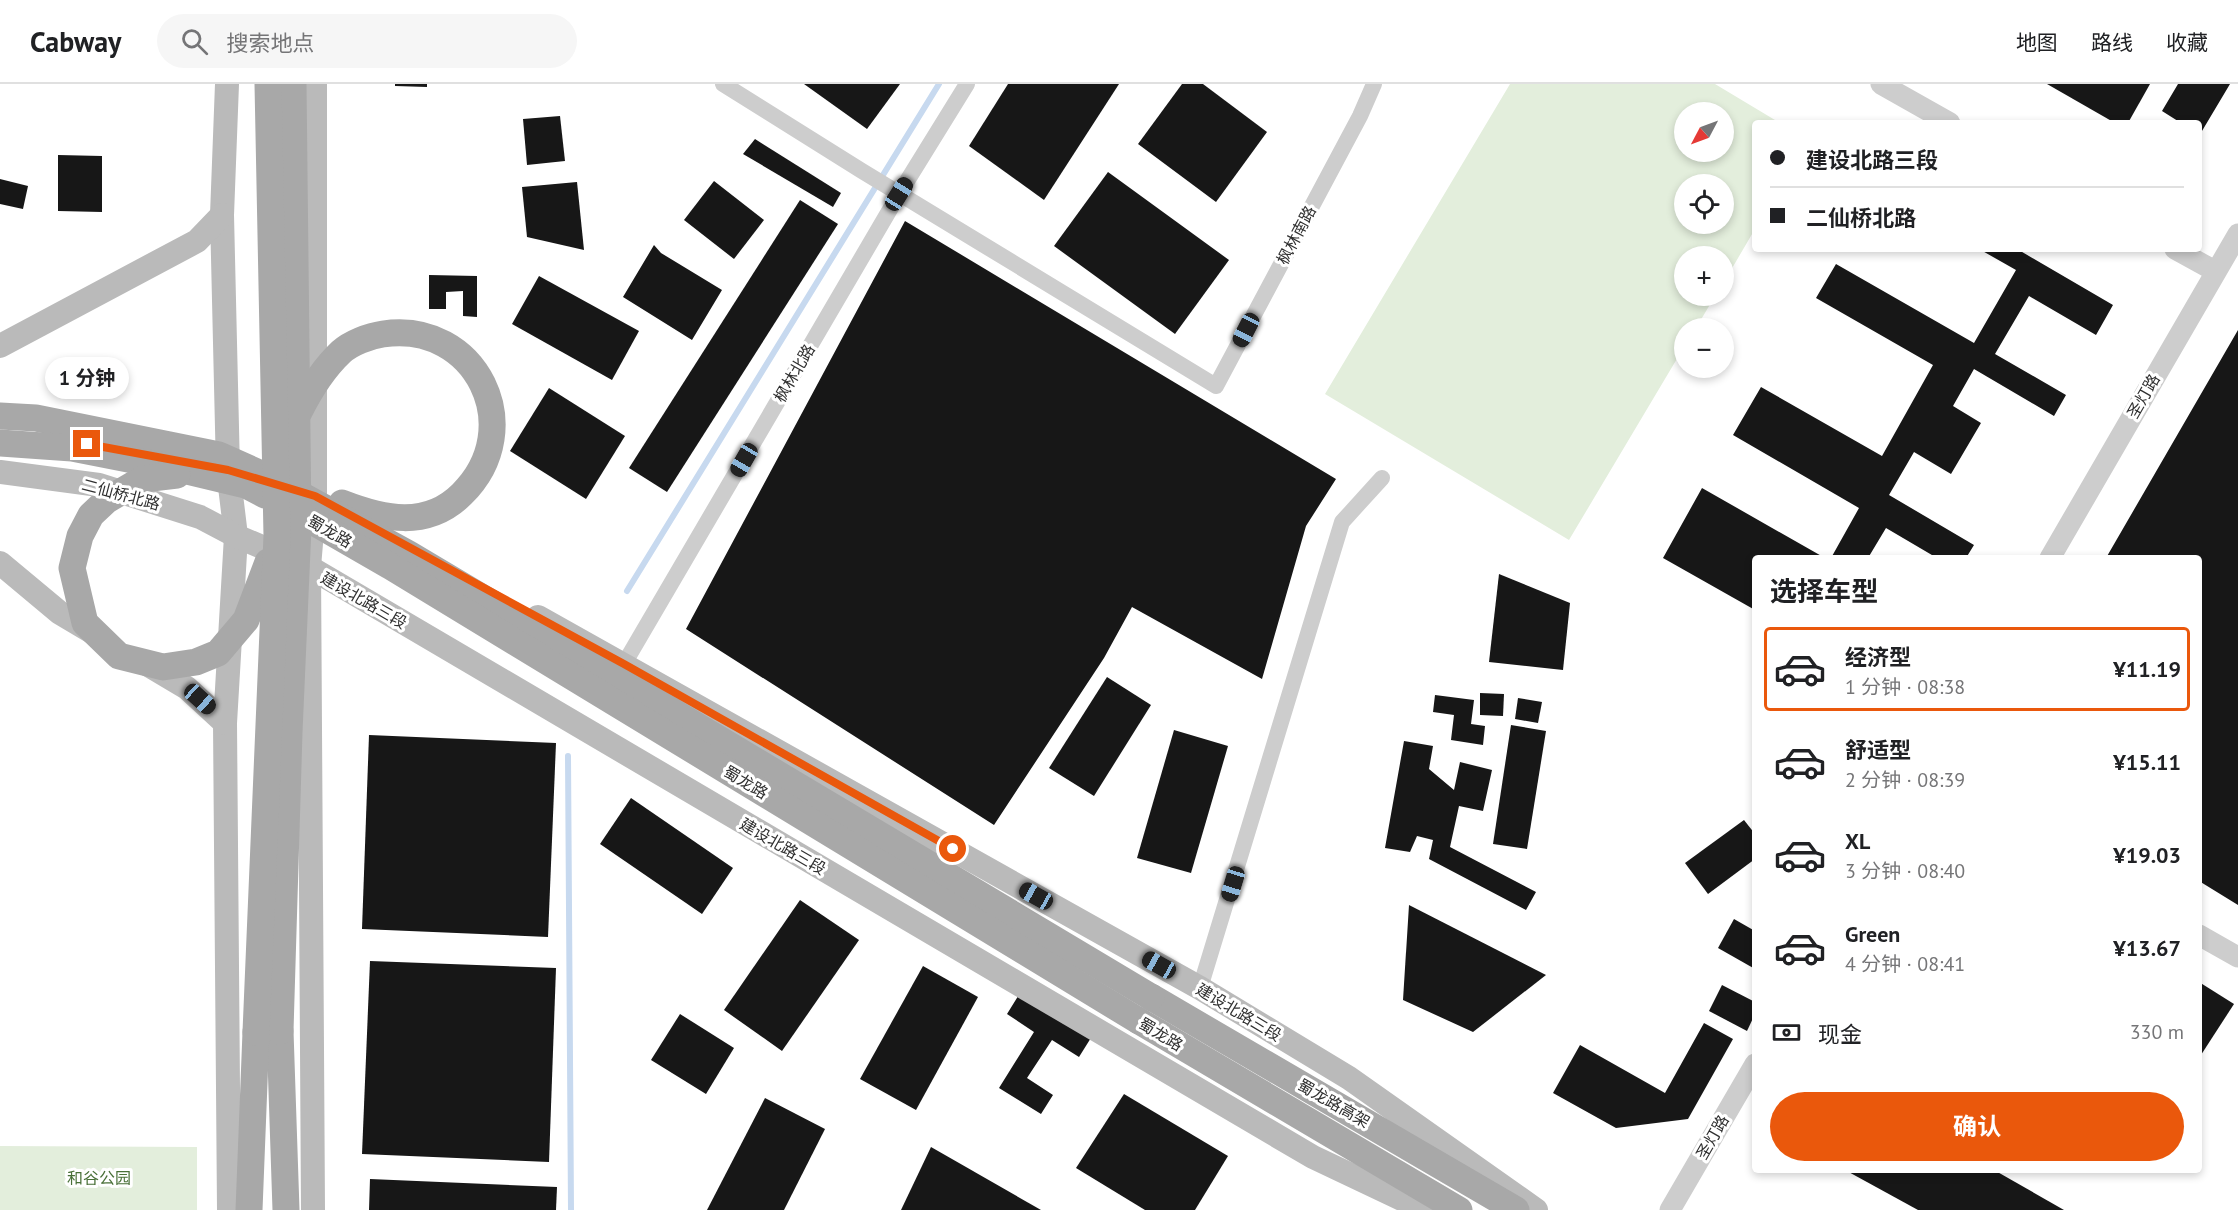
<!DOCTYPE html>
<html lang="zh">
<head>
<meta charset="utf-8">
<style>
  body { margin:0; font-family:"PT Sans","Noto Sans SC",sans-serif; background:#f6f6f6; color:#202124; height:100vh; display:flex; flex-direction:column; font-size:22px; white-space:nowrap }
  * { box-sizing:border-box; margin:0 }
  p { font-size:20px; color:#757577 }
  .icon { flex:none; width:33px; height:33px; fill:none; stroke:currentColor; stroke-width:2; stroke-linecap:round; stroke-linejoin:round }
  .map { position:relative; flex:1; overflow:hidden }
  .panel { position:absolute; left:1752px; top:471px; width:450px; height:618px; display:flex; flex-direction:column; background:#fff; border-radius:6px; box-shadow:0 3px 9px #0003 }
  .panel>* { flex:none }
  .guide { position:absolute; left:1752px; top:36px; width:450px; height:132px; border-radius:6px; box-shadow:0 3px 9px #0003; display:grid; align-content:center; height:132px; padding:0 18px; background:#fff }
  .needle { width:39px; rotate:229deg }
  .tools { position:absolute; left:1674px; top:18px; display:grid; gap:12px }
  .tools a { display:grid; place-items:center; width:60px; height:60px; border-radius:50%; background:#fff; box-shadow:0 3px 9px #0003; font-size:30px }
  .end { position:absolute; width:27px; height:27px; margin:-14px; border:8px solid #ea580c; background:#fff; box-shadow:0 0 0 3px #fff }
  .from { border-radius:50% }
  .bubble { position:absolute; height:42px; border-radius:21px; background:#fff; box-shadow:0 3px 9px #0003; font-size:20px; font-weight:700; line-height:42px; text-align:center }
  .car { position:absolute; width:18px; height:36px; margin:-18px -9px; border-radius:8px; box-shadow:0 0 4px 2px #0007; background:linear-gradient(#222 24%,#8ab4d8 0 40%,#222 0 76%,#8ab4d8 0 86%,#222 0) }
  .guide b { display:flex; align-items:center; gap:21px; height:57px; font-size:22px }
  .guide b+b { border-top:2px solid #e0e0e0 }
  .guide i { width:15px; height:15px; background:#202124 }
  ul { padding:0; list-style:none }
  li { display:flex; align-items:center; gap:18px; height:84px; margin:0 12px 9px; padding:0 6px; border:3px solid transparent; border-radius:6px }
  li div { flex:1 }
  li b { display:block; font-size:22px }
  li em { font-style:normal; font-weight:700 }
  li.current { border-color:#ea580c }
  li>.icon { width:54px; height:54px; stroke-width:1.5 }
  h2 { padding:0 18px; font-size:27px; line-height:72px }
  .pay { display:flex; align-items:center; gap:15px; height:66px; padding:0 18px; font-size:22px }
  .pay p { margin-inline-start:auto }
  .action { display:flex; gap:12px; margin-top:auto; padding:12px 18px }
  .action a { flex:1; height:69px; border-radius:36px; background:#ea580c; color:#fff; font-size:24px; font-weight:700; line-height:69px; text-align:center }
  header { display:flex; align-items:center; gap:36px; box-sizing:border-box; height:84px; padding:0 30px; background:#fff; border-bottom:2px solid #e0e0e0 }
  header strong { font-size:28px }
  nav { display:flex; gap:33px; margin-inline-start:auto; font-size:21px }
  .search { width:420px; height:54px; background:#f6f6f6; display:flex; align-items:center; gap:15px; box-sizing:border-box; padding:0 21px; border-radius:33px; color:#757577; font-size:22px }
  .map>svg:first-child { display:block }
</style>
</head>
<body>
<header>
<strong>Cabway</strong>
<div class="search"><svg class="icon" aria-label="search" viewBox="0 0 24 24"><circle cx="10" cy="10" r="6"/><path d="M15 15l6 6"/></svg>搜索地点</div>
<nav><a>地图</a><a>路线</a><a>收藏</a></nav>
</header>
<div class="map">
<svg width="2238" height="1126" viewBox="0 0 2238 1126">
  <rect width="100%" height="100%" fill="#fff"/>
  <g fill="#e3eedc" fill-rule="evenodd">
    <path d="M1510,0H1715L1780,39H1755V145L1724,198V172H1684V212H1715L1696,244H1684V263L1569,456L1325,310ZM1684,28H1724V68H1684ZM1684,100H1724V140H1684Z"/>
    <polygon points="0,1062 197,1063 197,1126 0,1126"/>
  </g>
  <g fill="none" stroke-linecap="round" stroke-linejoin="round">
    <g stroke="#c7d9ef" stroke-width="6">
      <polyline points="627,507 939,0"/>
      <polyline points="568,672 571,1126"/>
    </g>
  </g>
  <g fill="#171717">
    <polygon points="395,0 427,0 427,3 395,2"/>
    <polygon points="804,0 900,0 867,45"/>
    <polygon points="1008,0 1119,0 1044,116 969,62"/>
    <polygon points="1182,0 1203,0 1267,48 1216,118 1138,60"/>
    <polygon points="2047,0 2150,0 2128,39 2115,39"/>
    <polygon points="2178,0 2230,0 2199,52 2199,39 2181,39 2162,27"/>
    <polygon points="560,32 565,77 527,81 523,35"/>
    <polygon points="755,55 841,109 833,123 743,70"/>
    <polygon points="58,71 102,72 102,128 58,127"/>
    <polygon points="1108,88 1229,176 1175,250 1054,162"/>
    <polygon points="0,95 28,102 23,125 0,120"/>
    <polygon points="714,97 764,136 734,175 684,136"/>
    <polygon points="577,98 584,166 527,153 522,103"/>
    <polygon points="800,116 838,140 667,408 629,384"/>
    <polygon points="905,137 1336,395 1306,442 1262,595 1132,523 1104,574 994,741 686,545"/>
    <polygon points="654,161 661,169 722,206 692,256 623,213"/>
    <polygon points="1979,165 2017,165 2113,221 2096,251 2029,212 1995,270 2066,311 2054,332 1974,285 1953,322 1981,339 1951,390 1914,368 1889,411 1974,461 1966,474 1937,474 1886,444 1868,474 1831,474 1859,424 1733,351 1761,303 1882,372 1933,281 1816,214 1836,180 1974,259 2016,186"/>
    <polygon points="429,191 477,192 477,233 463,232 463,207 446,208 446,225 429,225"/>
    <polygon points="539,192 639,247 612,296 512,240"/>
    <polygon points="2238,246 2238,821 2199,797 2199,474 2106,474"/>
    <polygon points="549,304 625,352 586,415 510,367"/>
    <polygon points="1702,404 1825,474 1755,474 1755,526 1663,474"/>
    <polygon points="1499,490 1570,519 1563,586 1489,578"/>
    <polygon points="1107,593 1151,621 1094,712 1049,684"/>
    <polygon points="1480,609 1504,610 1503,632 1480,631"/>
    <polygon points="1435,611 1474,616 1471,640 1485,642 1483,661 1451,656 1454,631 1433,628"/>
    <polygon points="1518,614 1542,618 1538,639 1515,635"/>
    <polygon points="1511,641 1546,647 1527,765 1493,760"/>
    <polygon points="1174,646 1228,662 1191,789 1137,774"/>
    <polygon points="369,651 556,659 548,853 362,845"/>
    <polygon points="1404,657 1433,662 1429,685 1454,706 1460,678 1492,686 1483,727 1459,722 1450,763 1536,808 1526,826 1429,775 1433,756 1417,752 1410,768 1385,764"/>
    <polygon points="631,714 733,784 702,830 600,760"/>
    <polygon points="1744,736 1755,750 1755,775 1708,810 1685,779"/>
    <polygon points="800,816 859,856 782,967 724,926"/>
    <polygon points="1409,821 1546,891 1473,948 1403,916"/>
    <polygon points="1734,835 1755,847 1755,885 1718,864"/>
    <polygon points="370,877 556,884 549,1078 362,1070"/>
    <polygon points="923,882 978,913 916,1026 860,995"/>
    <polygon points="2199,898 2234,920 2199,974"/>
    <polygon points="1722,901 1755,918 1755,930 1747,947 1709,927"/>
    <polygon points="1023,904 1094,949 1079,973 1052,956 1027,994 1053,1011 1041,1030 999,1004 1034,948 1007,930"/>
    <polygon points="680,930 734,964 706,1010 651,976"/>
    <polygon points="1704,939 1733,955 1688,1035 1616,1044 1553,1009 1580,961 1665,1009"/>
    <polygon points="1124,1010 1228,1072 1195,1126 1145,1126 1076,1084"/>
    <polygon points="765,1014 825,1045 784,1126 707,1126"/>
    <polygon points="931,1063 1041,1126 901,1126"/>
    <polygon points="1845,1086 1994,1086 2064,1126 1918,1126"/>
    <polygon points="370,1095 557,1103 556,1126 369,1126"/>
  </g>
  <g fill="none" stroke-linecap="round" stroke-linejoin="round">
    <g stroke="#cdcdcd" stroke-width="16">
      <polyline points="723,0 862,87 1216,302 1360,32 1374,0"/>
      <polyline points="624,580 899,110 967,0"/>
      <polyline points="1200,904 1342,438 1382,394"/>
    </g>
    <g stroke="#cdcdcd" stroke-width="21">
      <polyline points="1881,0 1950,39"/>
      <polyline points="2175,165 2215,187"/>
      <polyline points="2050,474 2238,150"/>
      <polyline points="2199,851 2238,873"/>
      <polyline points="1670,1126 1755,980"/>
    </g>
    <g stroke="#bababa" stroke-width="24">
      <polyline points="227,0 222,131 228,386 236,452 225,639 229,1126"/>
      <polyline points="0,262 197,157 222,131"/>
      <polyline points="0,388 99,401 200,433 236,452 309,483 1313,1073 1425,1126"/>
      <polyline points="0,479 60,529 97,551"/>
      <polyline points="538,533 1200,904 1349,994 1536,1126"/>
      <polyline points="145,579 187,604 225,639"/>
      <polyline points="313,1126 309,483 315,412 315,0"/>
    </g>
    <g stroke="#a8a8a8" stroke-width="27">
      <polyline points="1151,913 1516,1126"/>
      <polyline points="1139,937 1459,1126"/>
      <polyline points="280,947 286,1126"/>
      <polyline points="249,1126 256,948"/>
    </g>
    <g stroke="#a8a8a8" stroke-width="27">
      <path d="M299,328C310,306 323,285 341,268C351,259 369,252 383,250C476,236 529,344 462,410C427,445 383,435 342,419"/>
      <polyline points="0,332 36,334 219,371 268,393 409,470 1151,913"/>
      <polyline points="0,359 72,364 179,385 246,401 265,411"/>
      <polyline points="177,391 143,395 107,416 91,431 80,452 72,484 85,539 119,572 163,583 196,578 218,569 246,536 268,478"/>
      <polyline points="312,437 390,482 1139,937"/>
      <polyline points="280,947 289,648 298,443 293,0"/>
      <polyline points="256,948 277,452 268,0"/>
    </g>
  </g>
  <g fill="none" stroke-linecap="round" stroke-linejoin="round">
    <polyline stroke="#ea580c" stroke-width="8" points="87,360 228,386 315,412 624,580 953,765"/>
  </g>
  <g text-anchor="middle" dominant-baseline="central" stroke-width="6" stroke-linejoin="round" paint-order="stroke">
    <g font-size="16" fill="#303030" stroke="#fff">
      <text transform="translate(1296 151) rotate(-62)">枫林南路</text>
      <text transform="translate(794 289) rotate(-60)">枫林北路</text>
      <text transform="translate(2143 312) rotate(-60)">圣灯路</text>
      <text transform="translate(121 410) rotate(15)">二仙桥北路</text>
      <text transform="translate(330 447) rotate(30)">蜀龙路</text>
      <text transform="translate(364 516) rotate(30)">建设北路三段</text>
      <text transform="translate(746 698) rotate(31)">蜀龙路</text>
      <text transform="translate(783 762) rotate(30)">建设北路三段</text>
      <text transform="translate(1239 928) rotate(31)">建设北路三段</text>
      <text transform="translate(1161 950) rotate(31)">蜀龙路</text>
      <text transform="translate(1334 1019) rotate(30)">蜀龙路高架</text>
      <text transform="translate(1712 1053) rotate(-60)">圣灯路</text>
    </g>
    <g font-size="16" fill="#497038" stroke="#fff">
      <text x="99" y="1094">和谷公园</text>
    </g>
  </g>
</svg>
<div class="tools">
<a><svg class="needle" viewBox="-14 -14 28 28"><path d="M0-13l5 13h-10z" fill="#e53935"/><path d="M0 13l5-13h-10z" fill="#757577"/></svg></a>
<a><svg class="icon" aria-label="locate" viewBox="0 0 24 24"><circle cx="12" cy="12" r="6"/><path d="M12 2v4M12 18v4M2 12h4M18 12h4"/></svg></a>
<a>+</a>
<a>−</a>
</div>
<i class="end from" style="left:953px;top:765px"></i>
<i class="end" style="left:87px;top:360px"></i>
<div class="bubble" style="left:45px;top:273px;width:84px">1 分钟</div>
<i class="car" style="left:899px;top:110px;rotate:32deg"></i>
<i class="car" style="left:1246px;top:246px;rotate:207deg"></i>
<i class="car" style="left:744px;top:376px;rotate:210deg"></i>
<i class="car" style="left:200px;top:615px;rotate:132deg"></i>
<i class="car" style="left:1233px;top:800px;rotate:197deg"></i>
<i class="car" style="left:1036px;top:812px;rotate:299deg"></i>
<i class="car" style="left:1159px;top:881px;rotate:299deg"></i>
<div class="guide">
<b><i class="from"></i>建设北路三段</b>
<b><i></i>二仙桥北路</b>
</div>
<section class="panel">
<h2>选择车型</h2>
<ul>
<li class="current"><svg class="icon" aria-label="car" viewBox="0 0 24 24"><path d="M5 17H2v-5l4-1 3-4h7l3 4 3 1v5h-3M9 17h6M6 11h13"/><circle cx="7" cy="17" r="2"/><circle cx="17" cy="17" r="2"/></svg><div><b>经济型</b><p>1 分钟 · 08:38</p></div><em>¥11.19</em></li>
<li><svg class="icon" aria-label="car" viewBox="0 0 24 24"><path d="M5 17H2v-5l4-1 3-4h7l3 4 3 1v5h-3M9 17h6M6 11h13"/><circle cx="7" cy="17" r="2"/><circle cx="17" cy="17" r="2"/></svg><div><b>舒适型</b><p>2 分钟 · 08:39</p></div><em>¥15.11</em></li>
<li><svg class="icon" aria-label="car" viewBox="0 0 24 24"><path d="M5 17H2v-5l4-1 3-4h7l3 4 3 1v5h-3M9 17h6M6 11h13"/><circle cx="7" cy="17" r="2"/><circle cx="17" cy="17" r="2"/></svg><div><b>XL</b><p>3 分钟 · 08:40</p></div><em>¥19.03</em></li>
<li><svg class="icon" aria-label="car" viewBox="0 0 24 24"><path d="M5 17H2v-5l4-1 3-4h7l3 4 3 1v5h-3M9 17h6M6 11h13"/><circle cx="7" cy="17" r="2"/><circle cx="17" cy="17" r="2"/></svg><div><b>Green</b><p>4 分钟 · 08:41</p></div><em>¥13.67</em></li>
</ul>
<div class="pay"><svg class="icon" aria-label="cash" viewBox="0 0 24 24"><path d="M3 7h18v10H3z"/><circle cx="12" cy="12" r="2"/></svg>现金<p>330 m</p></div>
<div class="action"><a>确认</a></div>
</section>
</div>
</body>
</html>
